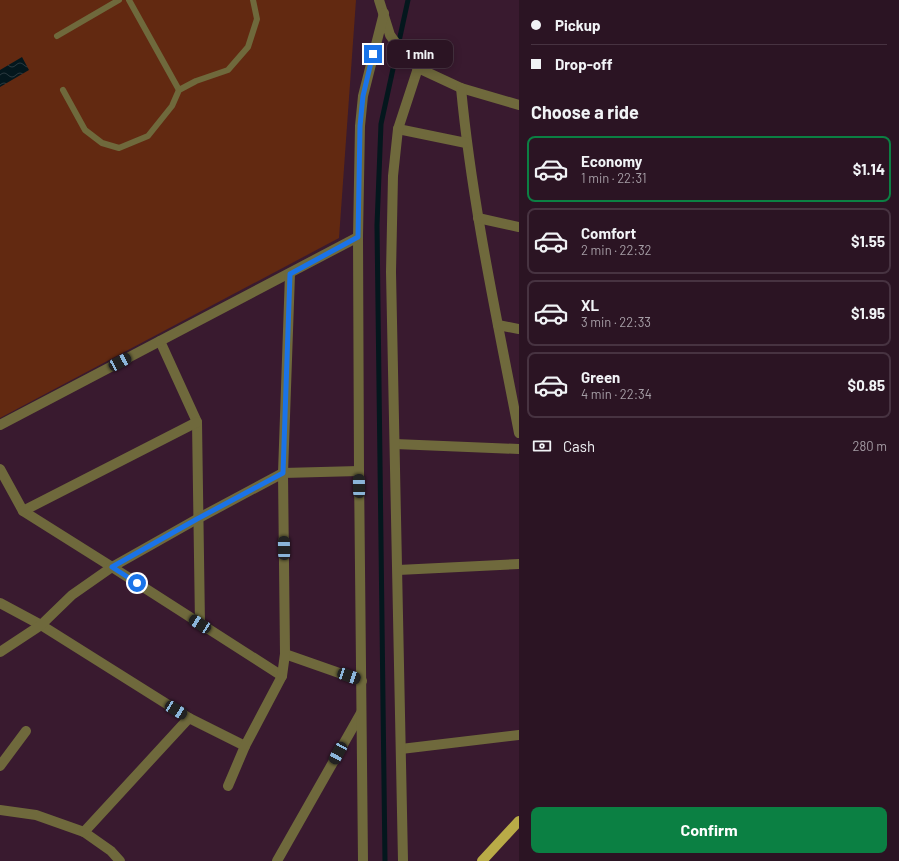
<!DOCTYPE html>
<html lang="en">
<head>
<meta charset="utf-8">
<style>
  body { margin:0; font-family:Barlow,sans-serif; background:#331d2b; color:#f1f3f6; height:100vh; display:flex; flex-direction:column; font-size:15px; white-space:nowrap }
  * { box-sizing:border-box; margin:0 }
  p { font-size:13px; color:#a69ea6 }
  .icon { flex:none; width:22px; height:22px; fill:none; stroke:currentColor; stroke-width:2; stroke-linecap:round; stroke-linejoin:round }
  .map { position:relative; flex:1; overflow:hidden }
  .details { display:flex; flex-direction:column; background:#2b1423; width:380px }
  .details>* { flex:none }
  .hud { display:grid; align-content:center; height:88px; padding:0 12px; background:#2b1423 }
  .end { position:absolute; width:18px; height:18px; margin:-9px; border:5px solid #1a73e8; background:#fff; box-shadow:0 0 0 2px #fff }
  .from { border-radius:50% }
  .bubble { position:absolute; height:28px; border-radius:8px; background:#2b1423; box-shadow:0 2px 10px #0003,0 0 0 1px #473341; font-size:13px; font-weight:700; line-height:28px; text-align:center }
  .car { position:absolute; width:12px; height:24px; margin:-12px -6px; border-radius:5px; box-shadow:0 0 3px 1px #0007; background:linear-gradient(#222 24%,#8ab4d8 0 40%,#222 0 76%,#8ab4d8 0 86%,#222 0) }
  .hud b { display:flex; align-items:center; gap:14px; height:38px; font-size:15px }
  .hud b+b { border-top:1px solid #473341 }
  .hud i { width:10px; height:10px; background:#f1f3f6 }
  ul { padding:0; list-style:none }
  li { display:flex; align-items:center; gap:12px; height:66px; margin:0 8px 6px; padding:0 4px; border:2px solid #473341; border-radius:8px }
  li div { flex:1 }
  li b { display:block; font-size:15px }
  li em { font-style:normal; font-weight:700 }
  li.selected { border-color:#0b8043 }
  li>.icon { width:36px; height:36px; stroke-width:1.5 }
  h2 { padding:0 12px; font-size:18px; line-height:48px }
  .pay { display:flex; align-items:center; gap:10px; height:44px; padding:0 12px; font-size:15px }
  .pay p { margin-inline-start:auto }
  .primary-button { display:flex; gap:8px; margin-top:auto; padding:8px 12px }
  .primary-button a { flex:1; height:46px; border-radius:8px; background:#0b8043; color:#fff; font-size:16px; font-weight:700; line-height:46px; text-align:center }
  main { display:flex; flex:1; min-height:0 }
  .map>svg:first-child { display:block }
</style>
</head>
<body>
<main>
<div class="map">
<svg width="519" height="861" viewBox="0 0 519 861">
  <defs>
    <pattern id="water-waves" width="16" height="10" patternUnits="userSpaceOnUse"><rect width="16" height="10" fill="#04171d"/><path d="M0 5q4-4 8 0t8 0" fill="none" stroke="#29383e"/></pattern>
  </defs>
  <rect width="100%" height="100%" fill="#391a2f"/>
  <polygon fill="#622911" points="0,0 356,0 339,238 0,418"/>
  <polygon fill="url(#water-waves)" points="22,57 29,70 0,87 0,70"/>
  <g fill="none" stroke-linecap="round" stroke-linejoin="round">
    <polyline stroke="#04171d" stroke-width="5" points="385,861 377,225 381,124 408,0"/>
    <g stroke="#6f693c" stroke-width="6">
      <polyline points="129,0 179,90"/>
      <polyline points="57,36 119,0"/>
      <polyline points="63,90 85,130 102,143 119,148 148,136 172,106 179,90 196,81 228,70 248,47 257,19 253,0"/>
    </g>
    <g stroke="#6f693c" stroke-width="10">
      <polyline points="379,0 390,35 402,52 418,68 461,88 519,105"/>
      <path d="M461,88C472,204 497,319 519,433"/>
      <polyline points="398,129 466,143"/>
      <polyline points="478,218 519,227"/>
      <polyline points="498,325 519,329"/>
      <polyline points="160,341 197,422 200,624"/>
      <polyline points="0,425 358,237"/>
      <polyline points="395,444 519,449"/>
      <polyline points="0,469 23,511 112,567 282,676"/>
      <polyline points="23,511 197,422"/>
      <polyline points="398,570 519,564"/>
      <polyline points="0,603 41,625 189,718 245,746"/>
      <polyline points="0,652 41,625 72,595 112,567 197,519 283,473 359,471"/>
      <polyline points="285,654 362,681"/>
      <polyline points="401,749 519,735"/>
      <polyline points="0,766 26,731"/>
      <polyline points="228,786 245,746 282,676 285,654 283,473 290,274"/>
      <polyline points="0,810 36,815 84,832 111,851 120,861"/>
      <polyline points="84,832 189,718"/>
      <polyline points="277,861 361,713"/>
      <polyline points="363,861 359,471 358,237 360,126 363,96 384,13"/>
      <polyline points="403,861 391,272 393,176 398,129 418,68"/>
    </g>
    <polyline stroke="#b9ab47" stroke-width="10" points="482,861 519,821"/>
  </g>
  <g fill="none" stroke-linecap="round" stroke-linejoin="round">
    <polyline stroke="#1a73e8" stroke-width="5" points="137,583 112,567 197,519 283,473 290,274 358,237 360,126 363,96 373,54"/>
  </g>
</svg>
<i class="end from" style="left:137px;top:583px"></i>
<i class="end" style="left:373px;top:54px"></i>
<div class="bubble" style="left:387px;top:40px;width:66px">1 min</div>
<i class="car" style="left:120px;top:362px;rotate:62deg"></i>
<i class="car" style="left:359px;top:486px;rotate:359deg"></i>
<i class="car" style="left:284px;top:548px;rotate:359deg"></i>
<i class="car" style="left:200px;top:624px;rotate:303deg"></i>
<i class="car" style="left:349px;top:676px;rotate:109deg"></i>
<i class="car" style="left:176px;top:710px;rotate:122deg"></i>
<i class="car" style="left:338px;top:753px;rotate:209deg"></i>
</div>
<section class="details">
<div class="hud">
<b><i class="from"></i>Pickup</b>
<b><i></i>Drop-off</b>
</div>
<h2>Choose a ride</h2>
<ul>
<li class="selected"><svg class="icon" aria-label="car" viewBox="0 0 24 24"><path d="M5 17H2v-5l4-1 3-4h7l3 4 3 1v5h-3M9 17h6M6 11h13"/><circle cx="7" cy="17" r="2"/><circle cx="17" cy="17" r="2"/></svg><div><b>Economy</b><p>1 min · 22:31</p></div><em>$1.14</em></li>
<li><svg class="icon" aria-label="car" viewBox="0 0 24 24"><path d="M5 17H2v-5l4-1 3-4h7l3 4 3 1v5h-3M9 17h6M6 11h13"/><circle cx="7" cy="17" r="2"/><circle cx="17" cy="17" r="2"/></svg><div><b>Comfort</b><p>2 min · 22:32</p></div><em>$1.55</em></li>
<li><svg class="icon" aria-label="car" viewBox="0 0 24 24"><path d="M5 17H2v-5l4-1 3-4h7l3 4 3 1v5h-3M9 17h6M6 11h13"/><circle cx="7" cy="17" r="2"/><circle cx="17" cy="17" r="2"/></svg><div><b>XL</b><p>3 min · 22:33</p></div><em>$1.95</em></li>
<li><svg class="icon" aria-label="car" viewBox="0 0 24 24"><path d="M5 17H2v-5l4-1 3-4h7l3 4 3 1v5h-3M9 17h6M6 11h13"/><circle cx="7" cy="17" r="2"/><circle cx="17" cy="17" r="2"/></svg><div><b>Green</b><p>4 min · 22:34</p></div><em>$0.85</em></li>
</ul>
<div class="pay"><svg class="icon" aria-label="cash" viewBox="0 0 24 24"><path d="M3 7h18v10H3z"/><circle cx="12" cy="12" r="2"/></svg>Cash<p>280 m</p></div>
<div class="primary-button"><a>Confirm</a></div>
</section>
</main>
</body>
</html>
